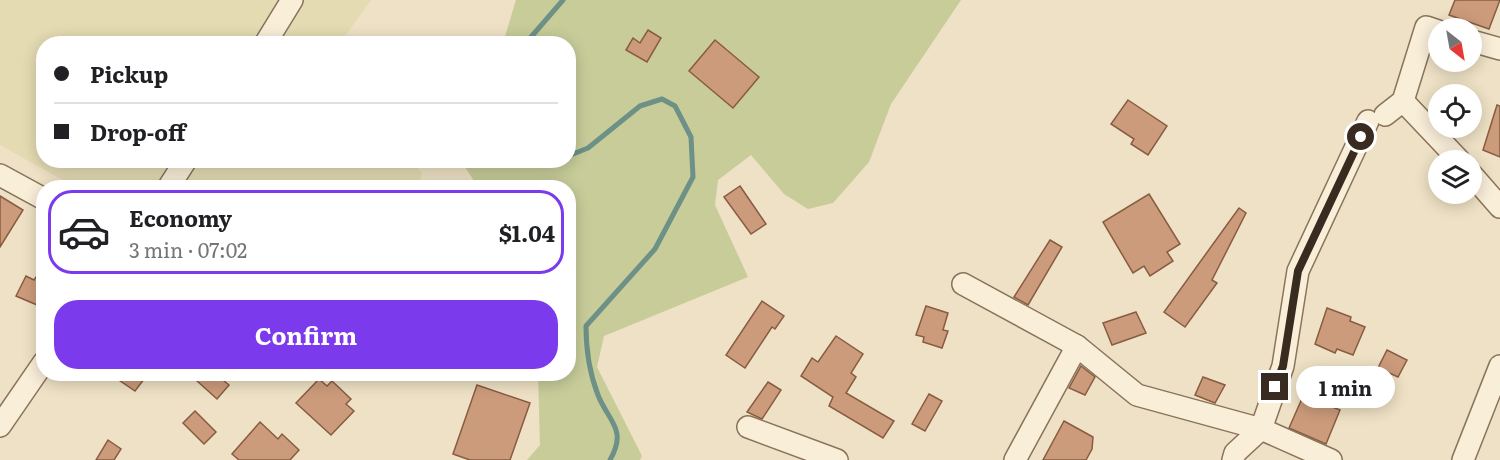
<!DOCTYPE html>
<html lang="en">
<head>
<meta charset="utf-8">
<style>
  body { margin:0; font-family:Literata,serif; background:#f2f2f2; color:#202124; height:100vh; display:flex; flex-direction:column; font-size:22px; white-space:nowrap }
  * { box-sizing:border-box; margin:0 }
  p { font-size:20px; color:#757577 }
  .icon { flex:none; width:33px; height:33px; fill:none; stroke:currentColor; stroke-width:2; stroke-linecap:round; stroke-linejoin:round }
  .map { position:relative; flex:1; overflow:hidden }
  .drawer { position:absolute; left:36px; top:180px; width:540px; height:201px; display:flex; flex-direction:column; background:#fff; border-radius:24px; box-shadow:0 3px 15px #0003 }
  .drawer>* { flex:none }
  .guide { position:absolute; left:36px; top:36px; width:540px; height:132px; border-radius:24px; box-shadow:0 3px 15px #0003; display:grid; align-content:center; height:132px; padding:0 18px; background:#fff }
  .needle { width:39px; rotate:149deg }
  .buttons { position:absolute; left:1428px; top:18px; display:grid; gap:12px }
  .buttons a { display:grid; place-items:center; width:54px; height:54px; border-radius:50%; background:#fff; box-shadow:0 3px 15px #0003; font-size:30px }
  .end { position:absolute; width:27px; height:27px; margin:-14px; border:8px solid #392b1f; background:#fff; box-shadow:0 0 0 3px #fff }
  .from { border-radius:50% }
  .bubble { position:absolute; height:42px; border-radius:21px; background:#fff; box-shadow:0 3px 15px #0003; font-size:20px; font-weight:700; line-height:42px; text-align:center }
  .guide b { display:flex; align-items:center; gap:21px; height:57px; font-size:22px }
  .guide b+b { border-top:2px solid #e0e0e0 }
  .guide i { width:15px; height:15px; background:#202124 }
  ul { padding:10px 0 0; list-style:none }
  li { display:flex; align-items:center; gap:18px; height:84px; margin:0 12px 9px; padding:0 6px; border:3px solid #e0e0e0; border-radius:24px }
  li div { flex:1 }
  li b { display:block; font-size:22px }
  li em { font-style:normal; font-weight:700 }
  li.selected { border-color:#7c3aed }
  li>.icon { width:54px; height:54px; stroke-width:1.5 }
  .button { display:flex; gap:12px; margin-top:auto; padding:12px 18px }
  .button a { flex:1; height:69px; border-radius:24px; background:#7c3aed; color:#fff; font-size:24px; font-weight:700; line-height:69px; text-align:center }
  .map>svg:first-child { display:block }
</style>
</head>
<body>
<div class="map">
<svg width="1500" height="460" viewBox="0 0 1500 460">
  <rect width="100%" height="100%" fill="#eee1c5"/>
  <polygon fill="#e4dbb2" points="0,0 371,0 340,43 44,44 44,160 410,160 422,173 418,188 75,187 0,145"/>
  <polygon fill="#c7cc99" points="516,0 961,0 891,104 869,162 833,203 808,209 784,194 751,155 718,180 715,205 748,277 604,336 597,367 642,456 640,460 527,460 540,445 538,374 568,374 569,290 575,272 569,251 568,188 478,187 461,161 568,160 568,44 503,43"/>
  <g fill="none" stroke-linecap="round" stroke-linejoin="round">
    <g stroke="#6d9087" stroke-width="5">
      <polyline points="525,44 563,0"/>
      <path d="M568,156L588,148L640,106L662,99L675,106L691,137L693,177L655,249L586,326C586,350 589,372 598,395C608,421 628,429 610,460"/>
    </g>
  </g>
  <g fill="#cc9b7b" stroke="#885c41" stroke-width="1.5">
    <polygon points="1455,0 1500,0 1489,29 1449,15"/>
    <polygon points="648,30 661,38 647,62 626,50 633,38 640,43"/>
    <polygon points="715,40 759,77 733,108 689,71"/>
    <polygon points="1128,100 1167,126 1148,155 1131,144 1134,139 1111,124"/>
    <polygon points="1497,105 1500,106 1500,157 1483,150"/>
    <polygon points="740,186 766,224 751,234 724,197"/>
    <polygon points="1149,194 1180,244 1167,252 1173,261 1150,276 1144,266 1133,273 1103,222"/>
    <polygon points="0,196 23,210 0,247"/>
    <polygon points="1239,208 1246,213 1212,280 1217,283 1185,327 1164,312"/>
    <polygon points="1050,240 1062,247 1028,305 1014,297"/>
    <polygon points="44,266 43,292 37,305 16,296 26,276 34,280"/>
    <polygon points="762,301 784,316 775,329 772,327 745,368 726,355"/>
    <polygon points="926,306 948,313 943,330 948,331 942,348 923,342 924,337 916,335"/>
    <polygon points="1327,308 1351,317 1350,321 1365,327 1353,355 1337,349 1335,353 1315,344"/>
    <polygon points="1136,312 1146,333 1112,345 1103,323"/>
    <polygon points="836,336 863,354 851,373 856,377 846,393 894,421 883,438 829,406 833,397 801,376 812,358 818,362"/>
    <polygon points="1387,350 1407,360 1398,377 1378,368"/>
    <polygon points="1081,366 1095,377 1085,395 1069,388"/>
    <polygon points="110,374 148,374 135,391"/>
    <polygon points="203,374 216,374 229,385 217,399 197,381"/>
    <polygon points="1203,377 1225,385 1215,403 1195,395"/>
    <polygon points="319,379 327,386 332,381 351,399 346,404 354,411 331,435 296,403"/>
    <polygon points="768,382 781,390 762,419 747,412"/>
    <polygon points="1317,383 1331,388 1325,404 1340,410 1326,444 1289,428 1304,394 1312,398"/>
    <polygon points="477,385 530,403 510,460 470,460 453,454"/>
    <polygon points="929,394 942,401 925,431 912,424"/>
    <polygon points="195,411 216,432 204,444 183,423"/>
    <polygon points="1064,421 1093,437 1092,449 1086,460 1043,460"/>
    <polygon points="260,422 278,439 282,434 299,450 290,460 239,460 232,454"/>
    <polygon points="108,440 121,449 114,460 96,460"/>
  </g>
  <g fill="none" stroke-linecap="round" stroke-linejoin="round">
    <g stroke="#89735b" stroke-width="24">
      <g id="minor">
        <polyline points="1472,41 1500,49"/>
        <polyline points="265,44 292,0"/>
        <polyline points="1403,101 1459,160"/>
        <polyline points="1385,115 1403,101 1426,27 1438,31"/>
        <polyline points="0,175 44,199"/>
        <polyline points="1472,175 1500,207"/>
        <polyline points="168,188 186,160"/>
        <polyline points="963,284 1077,346 1137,395 1261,429 1331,460"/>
        <polyline points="0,426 44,362"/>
        <polyline points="748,427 837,460"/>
        <polyline points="1015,460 1077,346"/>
        <polyline points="1233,460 1235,453 1261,429 1283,366 1298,271 1368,121"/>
        <polyline points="1463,460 1500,366"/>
      </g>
    </g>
    <use href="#minor" stroke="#f9eed8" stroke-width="21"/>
  </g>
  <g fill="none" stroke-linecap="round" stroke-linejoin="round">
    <polyline stroke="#392b1f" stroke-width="8" points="1275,387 1283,366 1298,271 1361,137"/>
  </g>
</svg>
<div class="buttons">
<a><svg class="needle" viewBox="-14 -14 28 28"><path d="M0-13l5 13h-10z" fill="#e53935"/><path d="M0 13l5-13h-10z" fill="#757577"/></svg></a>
<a><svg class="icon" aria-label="locate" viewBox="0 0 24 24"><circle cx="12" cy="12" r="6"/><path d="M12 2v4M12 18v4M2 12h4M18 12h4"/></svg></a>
<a><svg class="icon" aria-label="layers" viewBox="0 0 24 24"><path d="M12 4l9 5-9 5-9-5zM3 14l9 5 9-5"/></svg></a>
</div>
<i class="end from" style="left:1361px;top:137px"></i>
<i class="end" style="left:1275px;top:387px"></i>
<div class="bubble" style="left:1296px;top:366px;width:99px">1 min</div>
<div class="guide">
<b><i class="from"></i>Pickup</b>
<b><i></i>Drop-off</b>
</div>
<section class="drawer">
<ul>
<li class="selected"><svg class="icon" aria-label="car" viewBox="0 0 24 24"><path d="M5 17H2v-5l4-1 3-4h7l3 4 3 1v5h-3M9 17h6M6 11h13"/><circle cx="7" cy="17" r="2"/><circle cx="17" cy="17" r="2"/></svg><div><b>Economy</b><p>3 min · 07:02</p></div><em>$1.04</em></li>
</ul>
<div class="button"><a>Confirm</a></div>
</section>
</div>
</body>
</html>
